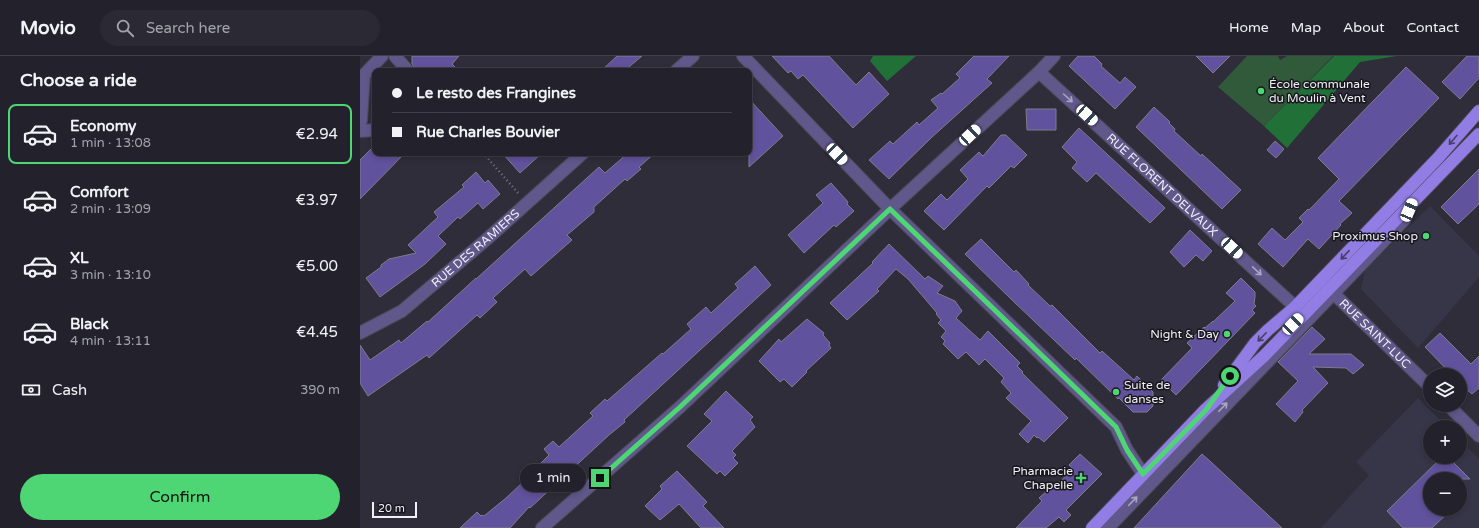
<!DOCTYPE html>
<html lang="en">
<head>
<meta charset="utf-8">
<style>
  body { margin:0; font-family:"Varela Round",sans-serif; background:#2b2a34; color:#f1f3f6; height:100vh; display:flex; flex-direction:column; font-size:15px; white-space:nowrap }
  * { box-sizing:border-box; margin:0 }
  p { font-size:13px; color:#a3a4a9 }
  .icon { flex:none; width:22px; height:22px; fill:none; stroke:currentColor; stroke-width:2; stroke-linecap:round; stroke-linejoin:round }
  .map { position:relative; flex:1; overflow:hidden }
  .side { display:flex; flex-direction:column; background:#23222c; width:360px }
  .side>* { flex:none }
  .top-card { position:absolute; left:12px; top:12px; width:380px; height:88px; border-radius:8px; box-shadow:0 2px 6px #0003,0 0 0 1px #403f48; display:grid; align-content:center; height:88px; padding:0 20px; background:#23222c }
  .fabs { position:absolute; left:1063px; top:312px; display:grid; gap:8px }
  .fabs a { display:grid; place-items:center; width:44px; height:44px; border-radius:50%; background:#23222c; box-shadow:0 2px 6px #0003,0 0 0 1px #403f48; font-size:20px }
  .scale { position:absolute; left:12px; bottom:10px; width:45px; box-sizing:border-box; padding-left:4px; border:2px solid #f1f0f8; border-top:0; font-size:11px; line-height:14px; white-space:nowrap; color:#f1f0f8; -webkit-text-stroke:3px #17161c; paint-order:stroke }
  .end { position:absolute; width:18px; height:18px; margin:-9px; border:5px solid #4ed675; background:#111; box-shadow:0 0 0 2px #111 }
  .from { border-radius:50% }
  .bubble { position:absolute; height:28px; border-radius:14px; background:#23222c; box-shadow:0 2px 6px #0003,0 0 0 1px #403f48; font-size:13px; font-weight:600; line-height:28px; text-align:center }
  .car { position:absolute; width:12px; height:24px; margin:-12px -6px; border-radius:5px; box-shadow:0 0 3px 1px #0007; background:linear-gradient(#fff 24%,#345 0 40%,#fff 0 76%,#345 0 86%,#fff 0) }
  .top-card b { display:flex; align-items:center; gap:14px; height:38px; font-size:15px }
  .top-card b+b { border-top:1px solid #403f48 }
  .top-card i { width:10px; height:10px; background:#f1f3f6 }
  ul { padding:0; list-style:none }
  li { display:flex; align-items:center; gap:12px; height:60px; margin:0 8px 6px; padding:0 12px; border:2px solid transparent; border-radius:8px }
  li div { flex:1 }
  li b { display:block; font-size:15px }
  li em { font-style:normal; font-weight:600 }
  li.active { border-color:#4ed675 }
  li>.icon { width:36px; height:36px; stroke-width:1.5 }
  h2 { padding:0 20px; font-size:18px; line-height:48px }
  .pay { display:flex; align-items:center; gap:10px; height:44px; padding:0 20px; font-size:15px }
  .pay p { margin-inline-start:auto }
  .button { display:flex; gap:8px; margin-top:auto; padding:8px 20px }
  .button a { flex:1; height:46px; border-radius:24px; background:#4ed675; color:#111; font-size:16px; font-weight:600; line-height:46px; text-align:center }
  header { display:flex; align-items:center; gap:24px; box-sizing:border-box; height:56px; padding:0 20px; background:#23222c; border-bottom:1px solid #403f48 }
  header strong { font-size:19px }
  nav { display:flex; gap:22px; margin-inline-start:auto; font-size:14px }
  .search { width:280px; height:36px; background:#2b2a34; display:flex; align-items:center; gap:10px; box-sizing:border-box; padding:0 14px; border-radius:22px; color:#a3a4a9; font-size:15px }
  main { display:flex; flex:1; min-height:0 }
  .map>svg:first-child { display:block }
</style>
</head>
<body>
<header>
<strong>Movio</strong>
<div class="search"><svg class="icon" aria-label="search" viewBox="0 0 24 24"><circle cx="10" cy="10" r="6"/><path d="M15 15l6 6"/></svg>Search here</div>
<nav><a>Home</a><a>Map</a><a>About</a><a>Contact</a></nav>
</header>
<main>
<section class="side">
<h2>Choose a ride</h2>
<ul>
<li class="active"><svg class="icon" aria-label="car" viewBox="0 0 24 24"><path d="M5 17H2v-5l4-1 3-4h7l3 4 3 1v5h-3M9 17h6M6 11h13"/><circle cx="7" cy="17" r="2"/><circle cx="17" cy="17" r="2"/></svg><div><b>Economy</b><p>1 min · 13:08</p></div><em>€2.94</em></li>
<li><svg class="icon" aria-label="car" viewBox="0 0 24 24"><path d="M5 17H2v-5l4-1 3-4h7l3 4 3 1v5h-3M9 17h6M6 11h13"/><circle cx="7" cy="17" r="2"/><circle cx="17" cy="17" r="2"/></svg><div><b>Comfort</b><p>2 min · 13:09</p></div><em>€3.97</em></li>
<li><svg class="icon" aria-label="car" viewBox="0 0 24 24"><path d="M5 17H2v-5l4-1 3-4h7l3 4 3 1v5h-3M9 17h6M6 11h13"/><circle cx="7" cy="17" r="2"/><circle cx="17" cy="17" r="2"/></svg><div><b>XL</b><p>3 min · 13:10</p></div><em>€5.00</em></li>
<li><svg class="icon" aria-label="car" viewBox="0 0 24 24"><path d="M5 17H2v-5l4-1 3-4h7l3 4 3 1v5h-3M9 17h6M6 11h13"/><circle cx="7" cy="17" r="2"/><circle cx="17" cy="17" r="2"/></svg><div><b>Black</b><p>4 min · 13:11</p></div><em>€4.45</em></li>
</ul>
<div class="pay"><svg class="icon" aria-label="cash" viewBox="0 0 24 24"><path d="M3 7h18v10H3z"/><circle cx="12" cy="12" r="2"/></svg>Cash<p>390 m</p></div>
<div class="button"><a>Confirm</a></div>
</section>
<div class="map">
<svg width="1119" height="472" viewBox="0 0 1119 472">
  <rect width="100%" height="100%" fill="#2f2d3a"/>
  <g fill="#373548" fill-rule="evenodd">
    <polygon points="1070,150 1119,200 1119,221 1058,292 1001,233 1005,214"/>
    <path d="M1058,342L1087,371H1070V401H1100V384L1119,403V472H961L1009,419L996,406ZM1070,423H1100V453H1070Z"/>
  </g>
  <polygon fill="#315a3a" points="887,0 918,0 920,4 927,0 973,0 904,70 858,31"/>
  <g fill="#207038">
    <polygon points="513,0 556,0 527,25 510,5"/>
    <polygon points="974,0 1037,0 1000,6 927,92 904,70"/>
  </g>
  <g fill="#60529c" stroke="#7e7c8b">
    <polygon points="52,0 99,0 92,8 99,15 56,15 52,8"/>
    <polygon points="257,0 282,0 264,15 241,15"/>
    <polygon points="412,0 469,0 496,29 509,16 529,38 493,72 443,19 438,23 431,15 428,17"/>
    <polygon points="614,0 649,0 627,23 632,27 571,82 529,123 509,104 530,85 533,88 557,66 559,69 578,52 571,44 581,37 582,38 600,22 596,18"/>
    <polygon points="718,0 734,0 742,8 741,10 760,27 765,21 776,31 755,53 709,10"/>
    <polygon points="836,0 870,0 853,17"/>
    <polygon points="1107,0 1119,0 1119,22 1100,43 1082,26"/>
    <polygon points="1046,11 1079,42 979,145 992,157 980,168 981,169 959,193 948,183 923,211 898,188 912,172 925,184 943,166 939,162 948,153 949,154 979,123 958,102"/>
    <polygon points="389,43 423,80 389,111"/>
    <polygon points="794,51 810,66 809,67 815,73 814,75 841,100 842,98 881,134 862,153 776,71"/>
    <polygon points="666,53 696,53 696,74 667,74"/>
    <polygon points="719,72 805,152 790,167 736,117 727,126 712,112 717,106 702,91"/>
    <polygon points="641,79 646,79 667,99 654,112 651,110 629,132 627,130 584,174 564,155 581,138 587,144 608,123 600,114 619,96 623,100"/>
    <polygon points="915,85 924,93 916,102 907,94"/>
    <polygon points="15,89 15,97 45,97 0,143 0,104"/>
    <polygon points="142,97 182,97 160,117"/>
    <polygon points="268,97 295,97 279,111 281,113 267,125 265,123 234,151 234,156 207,179 212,184 171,220 165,213 133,242 137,246 120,262 117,259 69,302 67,299 8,340 0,327 0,289 10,304 39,284 41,287 67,265 68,266 116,222 116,223 239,111 245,117"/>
    <polygon points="1119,113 1119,148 1098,168 1081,151"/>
    <polygon points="116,116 125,127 128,124 140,138 123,153 118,147 100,163 98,161 78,180 86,188 65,208 20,241 6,222 21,211 21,209 29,203 56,197 48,189 78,161 74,156 104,131 102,129"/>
    <polygon points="471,127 488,146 487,148 494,155 476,171 474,169 444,197 428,179 463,147 456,139"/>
    <polygon points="830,174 852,195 843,205 836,199 824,211 810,196"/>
    <polygon points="621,183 654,216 656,214 669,228 668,229 690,250 692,249 740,297 742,295 774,324 777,320 793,336 793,350 787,356 773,356 759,342 758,343 716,302 715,304 653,245 605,198"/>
    <polygon points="529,188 565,223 568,220 583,230 577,237 595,245 602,255 596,262 620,284 628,275 660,307 657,310 663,316 662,317 708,362 684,386 678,381 677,382 674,379 668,387 659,378 671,365 646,342 651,337 641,326 644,322 625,303 619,309 606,296 598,303 583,288 585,285 581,281 586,275 578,267 581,264 576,258 577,257 548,223 536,213 517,233 519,235 487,264 470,247 513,207 512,206"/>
    <polygon points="395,210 411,229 315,317 264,364 265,366 249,379 170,452 169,451 150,472 100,472 117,456 121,460 122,459 124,460 146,442 178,412 177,411 189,399 184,393 193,385 199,391 233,360 230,357 245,343 247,345 302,297 303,298 331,273 327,268 346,251 351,257 378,232 375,228"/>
    <polygon points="881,222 895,236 895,241 894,248 896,250 892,254 895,257 816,339 801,324 832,292 827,287 844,271 845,272 853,265 853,266 875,245 866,237"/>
    <polygon points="447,263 464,277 463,279 470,287 469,289 471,292 446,315 447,316 432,331 424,323 420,326 399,305 419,283 421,286"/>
    <polygon points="952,271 965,283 949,298 991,298 1004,309 993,318 986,312 953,311 968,327 942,354 943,356 935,366 916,348 938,325 918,306"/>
    <polygon points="1080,277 1111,308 1119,300 1119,332 1112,338 1100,328 1100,319 1092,319 1065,291"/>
    <polygon points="366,335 393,361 390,364 395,371 372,395 376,399 373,402 378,407 365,420 360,415 357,418 327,390 352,365 344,358"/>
    <polygon points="720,398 742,418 706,454 711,459 704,466 699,461 686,472 656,472 682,445 679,442 688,434 689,436 713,413 709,409"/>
    <polygon points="842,398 851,406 922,472 774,472"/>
    <polygon points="1082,401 1088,401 1110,423 1070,423 1070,453 1092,453 1072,472 1043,472 1027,455"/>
    <polygon points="317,415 347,446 343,450 364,472 341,472 319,448 300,464 285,450 302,433 300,430"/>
  </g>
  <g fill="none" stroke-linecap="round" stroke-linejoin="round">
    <g stroke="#4a4855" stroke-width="14">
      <g id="minor">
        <polyline points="35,0 48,15"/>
        <polyline points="383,0 530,153 756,371 767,394 783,418"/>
        <polyline points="316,15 333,0"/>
        <path id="s1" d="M679,16L942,257"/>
        <polyline points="0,67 1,64 4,19 22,0"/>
        <polyline points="0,75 15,74"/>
        <path id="s2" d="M969,233L1070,331"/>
        <path id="s3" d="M0,277L42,255L127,183L223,97"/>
        <polyline points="1088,349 1119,380"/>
        <polyline points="182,472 320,351 530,153 679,16 694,0"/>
        <polyline points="746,472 748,472 1045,163 1051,148"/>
      </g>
    </g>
    <g stroke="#4a4855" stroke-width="14">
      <g id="major">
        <polyline points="864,329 895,287 908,274 935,251 960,225 1078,102 1119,55"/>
        <polyline points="732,472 845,354 904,300 1119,78"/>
      </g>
    </g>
    <polyline stroke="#797782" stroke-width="2.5" stroke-dasharray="1 3" stroke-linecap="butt" points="123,97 159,138"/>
    <use href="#minor" stroke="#60588a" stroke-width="12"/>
    <use href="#major" stroke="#917de4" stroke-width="12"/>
  </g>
  <defs><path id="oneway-shaft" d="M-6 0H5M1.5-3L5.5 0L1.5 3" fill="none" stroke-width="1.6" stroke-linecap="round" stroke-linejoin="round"/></defs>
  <g stroke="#a8a4c1">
    <use href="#oneway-shaft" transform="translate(708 42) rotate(42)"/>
    <use href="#oneway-shaft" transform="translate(897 215) rotate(43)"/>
    <use href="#oneway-shaft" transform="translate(863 351) rotate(-46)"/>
    <use href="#oneway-shaft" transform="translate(773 445) rotate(-46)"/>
  </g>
  <g stroke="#483f6c">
    <use href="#oneway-shaft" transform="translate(1093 84) rotate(130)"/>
    <use href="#oneway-shaft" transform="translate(985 199) rotate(133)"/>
    <use href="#oneway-shaft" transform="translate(902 281) rotate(134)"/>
  </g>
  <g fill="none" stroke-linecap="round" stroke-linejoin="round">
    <polyline stroke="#4ed675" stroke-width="5" points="240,422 320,351 530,153 756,371 767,394 783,418 846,354 870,320"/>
  </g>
  <g fill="#4ed675" stroke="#17161c" stroke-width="1.5">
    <circle cx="901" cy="35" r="4"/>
    <circle cx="1066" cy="180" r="4"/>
    <circle cx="867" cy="278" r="4"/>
    <circle cx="756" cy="336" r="4"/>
    <path d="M719 416h4v4h4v4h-4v4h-4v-4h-4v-4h4z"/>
  </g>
  <g text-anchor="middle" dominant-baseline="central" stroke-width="3" stroke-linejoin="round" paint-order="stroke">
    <g font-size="12" fill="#f1f0f8" stroke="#17161c" text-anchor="end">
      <text x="909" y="28" text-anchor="start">École communale<tspan x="909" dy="14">du Moulin à Vent</tspan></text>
      <text x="1058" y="180">Proximus Shop</text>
      <text x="859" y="278">Night &amp; Day</text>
      <text x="764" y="329" text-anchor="start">Suite de<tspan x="764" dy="14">danses</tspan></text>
      <text x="713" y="415">Pharmacie<tspan x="713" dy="14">Chapelle</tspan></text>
    </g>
    <g font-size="12" fill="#f1f0f8" stroke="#17161c">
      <text stroke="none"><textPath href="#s1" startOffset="167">RUE FLORENT DELVAUX</textPath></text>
      <text stroke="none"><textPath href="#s3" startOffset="144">RUE DES RAMIERS</textPath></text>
      <text stroke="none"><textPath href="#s2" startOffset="64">RUE SAINT-LUC</textPath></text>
    </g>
  </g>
</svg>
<div class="fabs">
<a><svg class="icon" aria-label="layers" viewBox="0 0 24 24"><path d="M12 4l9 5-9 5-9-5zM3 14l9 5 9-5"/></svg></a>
<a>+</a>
<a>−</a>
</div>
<div class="scale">20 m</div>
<i class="end from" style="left:870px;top:320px"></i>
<i class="end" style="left:240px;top:422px"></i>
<div class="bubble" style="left:160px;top:408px;width:66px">1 min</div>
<i class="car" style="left:727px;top:59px;rotate:132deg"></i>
<i class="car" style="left:610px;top:79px;rotate:47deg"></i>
<i class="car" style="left:477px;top:98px;rotate:136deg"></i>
<i class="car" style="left:1049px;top:154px;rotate:23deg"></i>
<i class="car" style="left:872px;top:192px;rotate:133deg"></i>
<i class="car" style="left:933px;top:268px;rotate:44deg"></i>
<div class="top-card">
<b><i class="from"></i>Le resto des Frangines</b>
<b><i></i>Rue Charles Bouvier</b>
</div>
</div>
</main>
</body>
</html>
